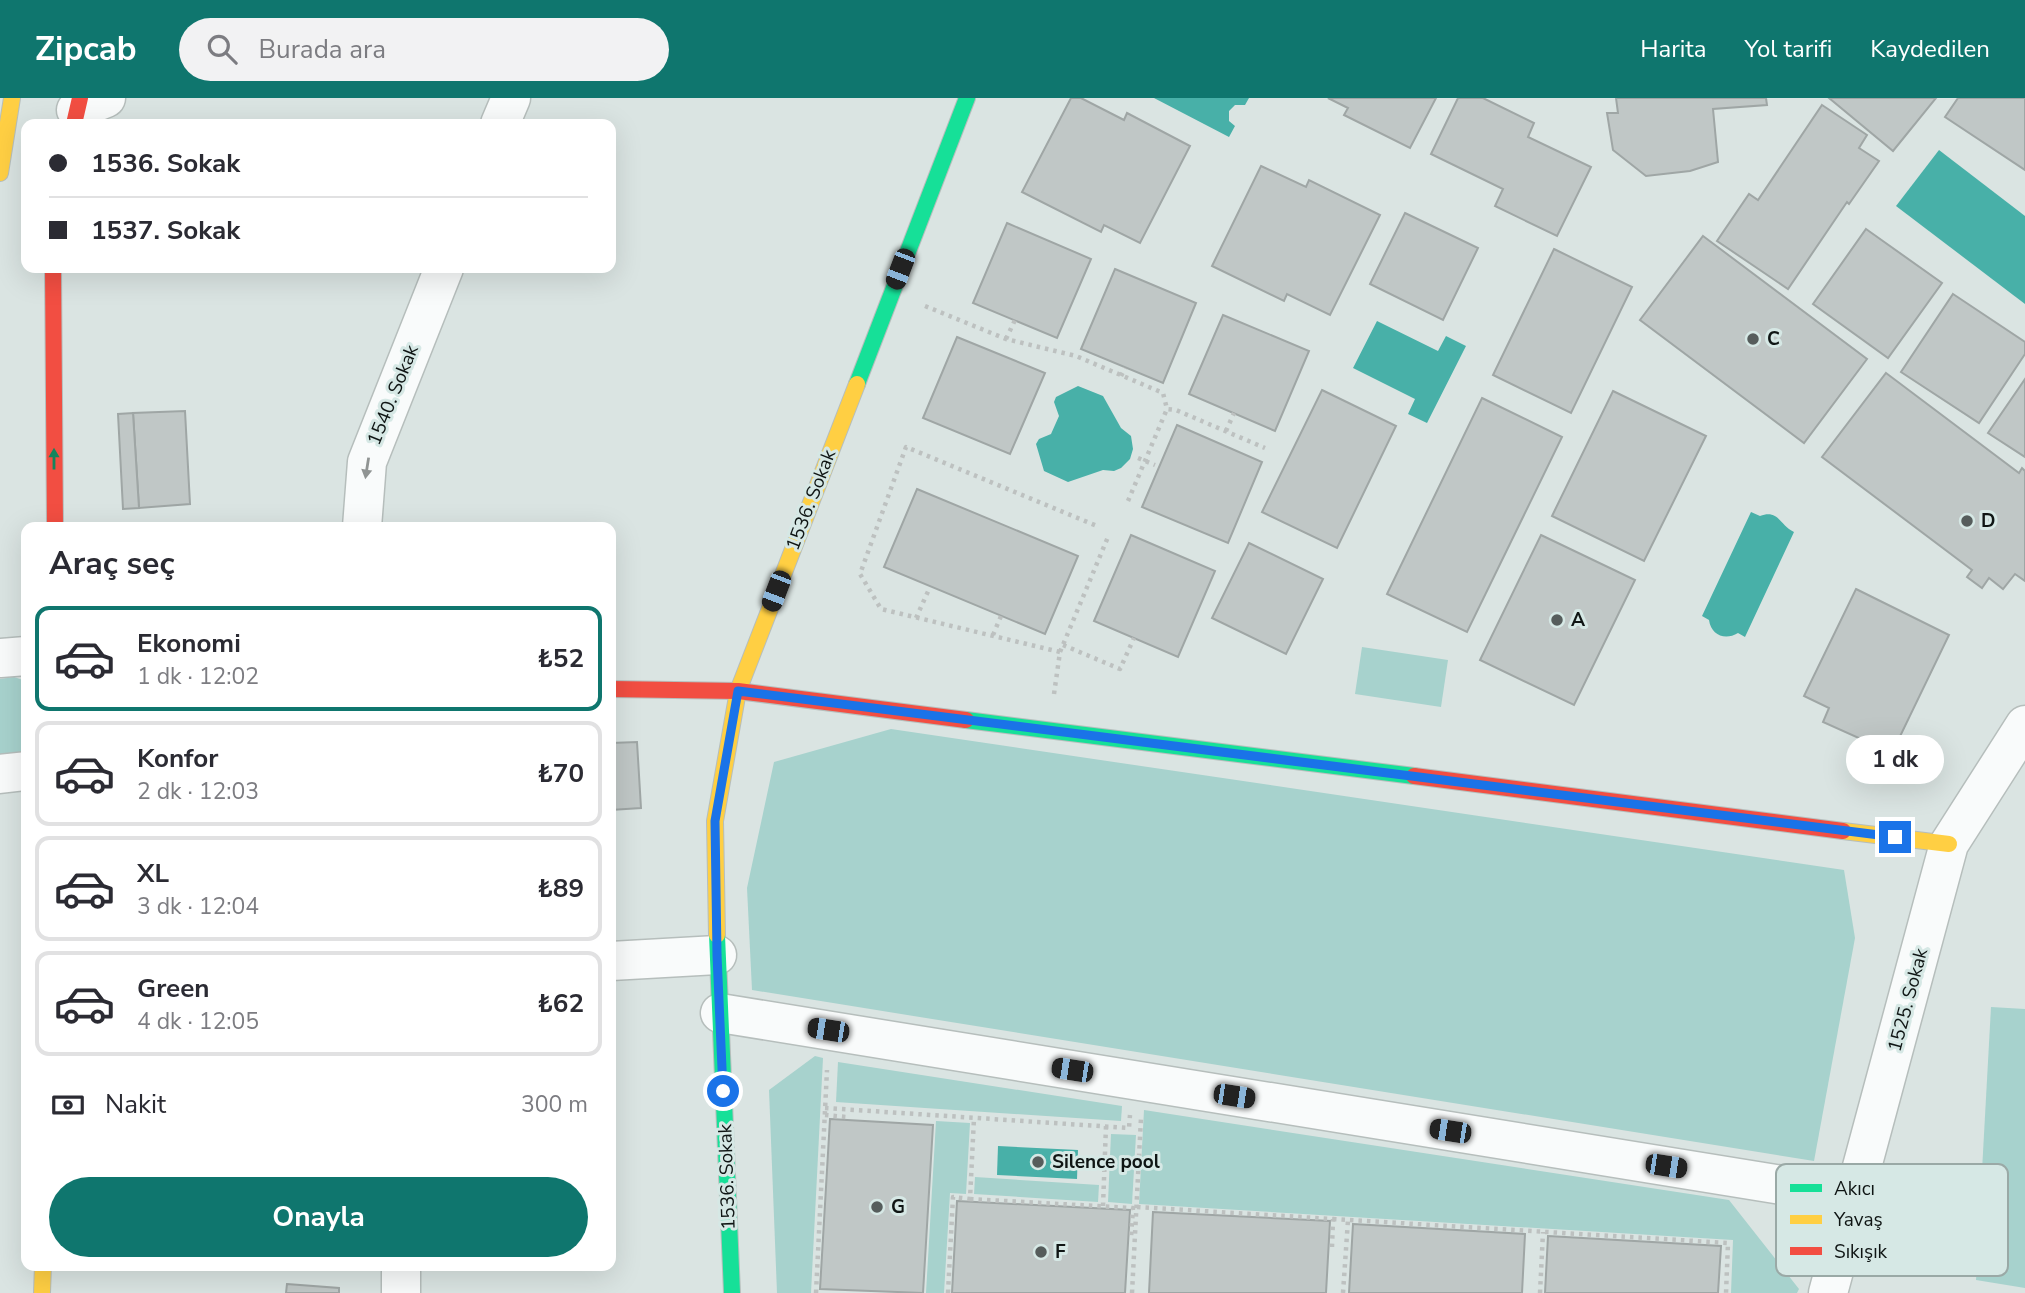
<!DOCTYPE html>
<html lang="tr">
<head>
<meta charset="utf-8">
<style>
  body { margin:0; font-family:"Nunito Sans",sans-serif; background:#f2f2f3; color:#2b2b33; height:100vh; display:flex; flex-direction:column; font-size:26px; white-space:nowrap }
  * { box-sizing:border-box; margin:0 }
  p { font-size:23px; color:#7c7c81 }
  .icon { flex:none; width:38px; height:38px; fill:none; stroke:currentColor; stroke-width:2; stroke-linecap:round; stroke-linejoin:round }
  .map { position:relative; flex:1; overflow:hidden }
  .side { position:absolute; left:21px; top:424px; width:595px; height:749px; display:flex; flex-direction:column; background:#fff; border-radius:14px; box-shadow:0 7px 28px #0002 }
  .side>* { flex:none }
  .hud { position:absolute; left:21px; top:21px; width:595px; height:154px; border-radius:14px; box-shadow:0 7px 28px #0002; display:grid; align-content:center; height:154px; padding:0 28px; background:#fff }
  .end { position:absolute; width:32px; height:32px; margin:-16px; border:9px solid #1a73e8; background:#fff; box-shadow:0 0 0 4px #fff }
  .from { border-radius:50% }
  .bubble { position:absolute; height:49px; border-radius:24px; background:#fff; box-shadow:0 7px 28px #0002; font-size:23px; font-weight:700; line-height:49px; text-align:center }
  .car { position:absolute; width:21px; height:42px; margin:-21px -10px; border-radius:9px; box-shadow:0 0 5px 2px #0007; background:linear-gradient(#222 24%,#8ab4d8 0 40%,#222 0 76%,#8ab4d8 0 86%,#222 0) }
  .hud b { display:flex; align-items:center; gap:24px; height:66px; font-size:26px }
  .hud b+b { border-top:2px solid #e1e1e2 }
  .hud i { width:18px; height:18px; background:#2b2b33 }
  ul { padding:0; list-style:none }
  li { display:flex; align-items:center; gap:21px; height:105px; margin:0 14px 10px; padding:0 14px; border:4px solid #e1e1e2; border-radius:14px }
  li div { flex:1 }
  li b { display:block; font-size:26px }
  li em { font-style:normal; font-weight:700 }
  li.active { border-color:#0f766e }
  li>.icon { width:63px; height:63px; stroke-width:1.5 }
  h2 { padding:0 28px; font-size:32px; line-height:84px }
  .pay { display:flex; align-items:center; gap:18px; height:77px; padding:0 28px; font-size:26px }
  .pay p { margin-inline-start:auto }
  .cta { display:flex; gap:14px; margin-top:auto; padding:14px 28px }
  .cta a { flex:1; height:80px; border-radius:42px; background:#0f766e; color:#fff; font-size:28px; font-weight:700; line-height:80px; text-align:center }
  header { display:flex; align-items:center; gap:42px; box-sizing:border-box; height:98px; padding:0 35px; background:#0f766e; color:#fff }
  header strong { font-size:33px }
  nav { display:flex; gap:38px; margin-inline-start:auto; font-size:24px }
  .search { width:490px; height:63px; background:#f2f2f3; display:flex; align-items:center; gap:18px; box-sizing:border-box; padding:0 24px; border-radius:38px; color:#7c7c81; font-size:26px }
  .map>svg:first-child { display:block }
</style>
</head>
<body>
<header>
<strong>Zipcab</strong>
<div class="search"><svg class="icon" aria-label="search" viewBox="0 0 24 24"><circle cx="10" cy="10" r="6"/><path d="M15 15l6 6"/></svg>Burada ara</div>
<nav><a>Harita</a><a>Yol tarifi</a><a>Kaydedilen</a></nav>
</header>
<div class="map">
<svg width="2025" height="1195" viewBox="0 0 2025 1195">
  <rect width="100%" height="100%" fill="#dae4e2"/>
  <g fill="#a7d2cd">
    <polygon points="1362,549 1448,562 1441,609 1355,596"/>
    <polygon points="14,579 26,583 26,655 0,657 0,581"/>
    <polygon points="891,631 1844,772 1855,840 1814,1063 752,892 747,790 774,664"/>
    <polygon points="1991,909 2025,911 2025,1190 1976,1182"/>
    <polygon points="815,958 823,960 811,1195 777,1195 769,992"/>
    <polygon points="838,964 1122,1008 1121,1023 836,1004"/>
    <polygon points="1144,1012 1729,1102 1799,1191 1797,1195 1731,1195 1733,1142 1139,1106"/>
    <polygon points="936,1023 970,1025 966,1096 950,1095 944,1195 926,1195"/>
    <polygon points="1111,1036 1136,1037 1132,1106 1108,1104"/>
    <polygon points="975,1079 1099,1087 1098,1104 974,1096"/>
  </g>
  <g fill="#48b0a8">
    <polygon points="1154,0 1249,0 1245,7 1235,7 1229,13 1229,23 1235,28 1229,39"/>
    <polygon points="1939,52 2025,118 2025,206 1896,108"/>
    <polygon points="1377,223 1438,253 1446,238 1466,248 1427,325 1408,316 1415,301 1353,270"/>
    <polygon points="1078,288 1103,298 1121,330 1131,338 1133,351 1130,361 1121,370 1114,373 1103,372 1068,384 1044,373 1036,346 1039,341 1051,336 1059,318 1054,304 1056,299"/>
    <path d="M1751,414L1760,418C1779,411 1780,428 1794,434L1745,539L1738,535C1725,543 1711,537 1709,522L1702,518Z"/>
    <polygon points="998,1048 1078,1052 1077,1081 997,1077"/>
  </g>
  <g fill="#c0c7c6" stroke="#9fa6a5" stroke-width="2">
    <polygon points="1071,0 1081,0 1124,22 1127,15 1190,48 1140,145 1104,127 1101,134 1022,94"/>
    <polygon points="1328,0 1436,0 1410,50 1344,17 1348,10"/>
    <polygon points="1458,0 1483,0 1534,25 1528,39 1591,69 1557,138 1495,108 1503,91 1431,56"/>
    <polygon points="1616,0 1766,0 1767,7 1713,11 1718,64 1690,73 1646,78 1613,52 1607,15 1618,15"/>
    <polygon points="1829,0 1936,0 1893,53"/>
    <polygon points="1958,0 2025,0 2025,72 1945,19"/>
    <polygon points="1822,7 1867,37 1859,50 1879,63 1849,106 1847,104 1788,191 1717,143 1749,96 1758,102"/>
    <polygon points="1261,68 1306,89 1309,82 1380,117 1330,217 1287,196 1284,203 1212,168"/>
    <polygon points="1405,115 1478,150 1443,222 1370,186"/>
    <polygon points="1007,125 1091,161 1057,240 973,205"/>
    <polygon points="1866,131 1942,185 1888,260 1813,206"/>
    <polygon points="1703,138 1867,261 1804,345 1640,222"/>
    <polygon points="1554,151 1632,189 1571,315 1493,277"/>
    <polygon points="1115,171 1196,205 1163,285 1081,251"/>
    <polygon points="1953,196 2025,244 2025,256 1979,325 1901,274"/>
    <polygon points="1223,217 1309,253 1275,333 1189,296"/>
    <polygon points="957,239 1045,275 1010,356 923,320"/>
    <polygon points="1886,275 2019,375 2022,370 2025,373 2025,483 2015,476 2003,491 1989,480 1982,490 1967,479 1972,472 1822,359"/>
    <polygon points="2025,281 2025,359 1988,335"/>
    <polygon points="1322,292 1396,328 1337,450 1262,414"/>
    <polygon points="1613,293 1706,338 1644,463 1552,418"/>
    <polygon points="1482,300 1562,339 1467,534 1387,496"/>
    <polygon points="185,313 190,406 139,410 133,315"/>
    <polygon points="133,315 139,410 123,411 118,316"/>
    <polygon points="1177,327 1262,364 1228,445 1142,409"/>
    <polygon points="917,391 1078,458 1045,536 884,469"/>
    <polygon points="1131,437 1215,473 1178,559 1094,523"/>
    <polygon points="1541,437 1635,482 1574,607 1480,562"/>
    <polygon points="1249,445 1323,481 1286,556 1212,520"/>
    <polygon points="1856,491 1949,537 1892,655 1823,624 1829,610 1804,598"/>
    <polygon points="637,644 641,710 611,712 611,645"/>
    <polygon points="830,1021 933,1027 923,1195 820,1191"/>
    <polygon points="957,1103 1130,1112 1125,1195 952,1195"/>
    <polygon points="1153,1114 1330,1123 1326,1195 1149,1195"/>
    <polygon points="1353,1126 1525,1136 1522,1195 1349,1195"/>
    <polygon points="1548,1138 1721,1148 1718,1195 1545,1195"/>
    <polygon points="287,1186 339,1190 339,1195 286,1195"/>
  </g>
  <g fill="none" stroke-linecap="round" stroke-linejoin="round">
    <g stroke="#b6bebc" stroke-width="41">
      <g id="street">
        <polyline points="76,12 106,0"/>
        <polyline points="500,26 511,0"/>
        <polyline points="362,429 367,364 444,170"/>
        <polyline points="0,560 26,558"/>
        <polyline points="0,676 26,673"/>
        <polyline points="611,863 717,857"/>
        <polyline points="720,915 1856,1099"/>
        <polyline points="401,1167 401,1195"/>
        <polyline points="1828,1195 1949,746 2025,627"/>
      </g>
    </g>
    <g stroke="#b6bebc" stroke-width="18">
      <g id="fast">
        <polyline points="857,286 967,0"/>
        <polyline points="966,622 1414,678"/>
        <polyline points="717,837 732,1195"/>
      </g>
    </g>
    <g stroke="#b6bebc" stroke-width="18">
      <g id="slow">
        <polyline points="0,75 12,0"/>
        <polyline points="1843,733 1949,746"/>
        <polyline points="717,837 715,723 738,593 857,286"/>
        <polyline points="42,1195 43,1167"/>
      </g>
    </g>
    <g stroke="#b6bebc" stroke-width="18">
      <g id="jam">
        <polyline points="74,26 80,0"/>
        <polyline points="53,170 55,429"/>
        <polyline points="611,591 738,593 966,622"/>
        <polyline points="1414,678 1843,733"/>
      </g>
    </g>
    <g stroke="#bdc1c0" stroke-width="4.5" stroke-dasharray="3.5 5" stroke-linecap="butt">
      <polyline points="925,208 1006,241 1076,258 1163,295 1167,311 1176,312 1265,350"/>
      <polyline points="1006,241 1015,222"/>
      <polyline points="1121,278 1125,270"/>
      <polyline points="1226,333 1234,315"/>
      <polyline points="1138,360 1155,367"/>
      <polyline points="1128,403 1167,311"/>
      <polyline points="916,520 930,489"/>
      <polyline points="993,537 1001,518"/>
      <polyline points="1063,547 1120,571 1134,540"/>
      <polyline points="1060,554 881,511 860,476 906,349 1097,428"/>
      <polyline points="1054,596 1060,554 1108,439"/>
      <polyline points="825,1010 1129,1030 1130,1017"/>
      <polyline points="825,1017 846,1019"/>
      <polyline points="970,1101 1133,1110 1131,1140"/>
      <polyline points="1103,1108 1106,1028"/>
      <polyline points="1137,1109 1333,1121 1332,1149"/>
      <polyline points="1333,1121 1728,1145 1726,1195"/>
      <polyline points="816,1195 827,972"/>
      <polyline points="948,1195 953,1099 970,1101 974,1020"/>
      <polyline points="1132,1195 1141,1020"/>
      <polyline points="1343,1195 1348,1122"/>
      <polyline points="1540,1195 1543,1134"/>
    </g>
    <use href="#street" stroke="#f9fbfb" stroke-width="38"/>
    <use href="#fast" stroke="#16e098" stroke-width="16"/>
    <use href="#slow" stroke="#ffcf43" stroke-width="16"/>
    <use href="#jam" stroke="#f24e42" stroke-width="16"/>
  </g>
  <defs><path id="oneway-solid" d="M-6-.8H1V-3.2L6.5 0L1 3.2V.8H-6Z" transform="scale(1.75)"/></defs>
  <use fill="#13855d" href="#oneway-solid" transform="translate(54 361) rotate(-90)"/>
  <use fill="#909493" href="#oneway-solid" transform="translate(367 370) rotate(99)"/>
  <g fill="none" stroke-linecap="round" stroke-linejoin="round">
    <polyline stroke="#1a73e8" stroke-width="9" points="723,993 717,857 715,723 738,593 1895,739"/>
  </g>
  <g fill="#565d5c" stroke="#d6e8e5" stroke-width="2.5">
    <circle cx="1753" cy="241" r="7"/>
    <circle cx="1967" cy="423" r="7"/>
    <circle cx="1557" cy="522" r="7"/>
    <circle cx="1038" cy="1064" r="7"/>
    <circle cx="877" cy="1109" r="7"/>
    <circle cx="1041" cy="1154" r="7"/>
  </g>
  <g text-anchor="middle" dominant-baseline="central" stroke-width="6" stroke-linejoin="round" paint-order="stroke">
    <g font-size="19" font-weight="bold" fill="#0f1514" stroke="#d6e8e5" text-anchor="start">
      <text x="1767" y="241">C</text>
      <text x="1981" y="423">D</text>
      <text x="1571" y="522">A</text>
      <text x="1052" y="1064">Silence pool</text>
      <text x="891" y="1109">G</text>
      <text x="1055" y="1154">F</text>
    </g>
    <g font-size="19" fill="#0f1514" stroke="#d6e8e5">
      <text transform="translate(393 297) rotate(-68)">1540. Sokak</text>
      <text transform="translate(811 402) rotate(-69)">1536. Sokak</text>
      <text transform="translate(1908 902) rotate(-75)">1525. Sokak</text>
      <text transform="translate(727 1079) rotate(-92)">1536. Sokak</text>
    </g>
  </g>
  <rect x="1776" y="1066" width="232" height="112" rx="10" fill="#d6e8e5" stroke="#9aa9a6" stroke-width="2"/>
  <rect x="1790" y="1086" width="32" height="8" fill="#16e098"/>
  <rect x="1790" y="1117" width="32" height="9" fill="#ffcf43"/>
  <rect x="1790" y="1149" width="32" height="8" fill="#f24e42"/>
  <g font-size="19" fill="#0f1514">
    <text x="1834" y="1097">Akıcı</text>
    <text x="1834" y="1128">Yavaş</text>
    <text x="1834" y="1160">Sıkışık</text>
  </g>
</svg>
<i class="end from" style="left:723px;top:993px"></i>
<i class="end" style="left:1895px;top:739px"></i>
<div class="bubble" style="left:1846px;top:637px;width:98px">1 dk</div>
<i class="car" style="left:900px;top:171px;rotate:201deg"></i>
<i class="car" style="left:776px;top:493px;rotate:201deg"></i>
<i class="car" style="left:828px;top:932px;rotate:279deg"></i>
<i class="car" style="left:1072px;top:972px;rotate:279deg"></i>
<i class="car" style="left:1234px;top:998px;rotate:99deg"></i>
<i class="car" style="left:1450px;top:1033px;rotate:279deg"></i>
<i class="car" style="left:1666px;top:1068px;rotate:99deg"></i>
<div class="hud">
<b><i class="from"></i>1536. Sokak</b>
<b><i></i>1537. Sokak</b>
</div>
<section class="side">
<h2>Araç seç</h2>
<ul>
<li class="active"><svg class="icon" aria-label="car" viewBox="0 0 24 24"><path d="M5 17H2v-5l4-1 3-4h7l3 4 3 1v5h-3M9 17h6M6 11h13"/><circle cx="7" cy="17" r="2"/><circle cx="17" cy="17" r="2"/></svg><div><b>Ekonomi</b><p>1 dk · 12:02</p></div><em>₺52</em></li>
<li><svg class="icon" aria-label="car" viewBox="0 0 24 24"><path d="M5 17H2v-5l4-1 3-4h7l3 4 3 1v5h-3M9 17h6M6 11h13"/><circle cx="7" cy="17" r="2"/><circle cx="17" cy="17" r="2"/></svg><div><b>Konfor</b><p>2 dk · 12:03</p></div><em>₺70</em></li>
<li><svg class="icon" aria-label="car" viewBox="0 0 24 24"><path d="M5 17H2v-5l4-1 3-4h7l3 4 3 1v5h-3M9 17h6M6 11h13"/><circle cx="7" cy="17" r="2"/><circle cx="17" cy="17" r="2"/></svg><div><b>XL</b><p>3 dk · 12:04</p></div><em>₺89</em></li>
<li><svg class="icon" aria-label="car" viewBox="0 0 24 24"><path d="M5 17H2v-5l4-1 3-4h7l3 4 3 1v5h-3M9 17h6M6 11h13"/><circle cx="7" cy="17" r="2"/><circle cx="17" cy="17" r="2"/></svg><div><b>Green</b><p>4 dk · 12:05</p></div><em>₺62</em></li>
</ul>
<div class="pay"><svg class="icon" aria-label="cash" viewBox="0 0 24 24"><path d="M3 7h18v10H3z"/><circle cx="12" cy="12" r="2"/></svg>Nakit<p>300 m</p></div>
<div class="cta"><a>Onayla</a></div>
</section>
</div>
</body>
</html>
